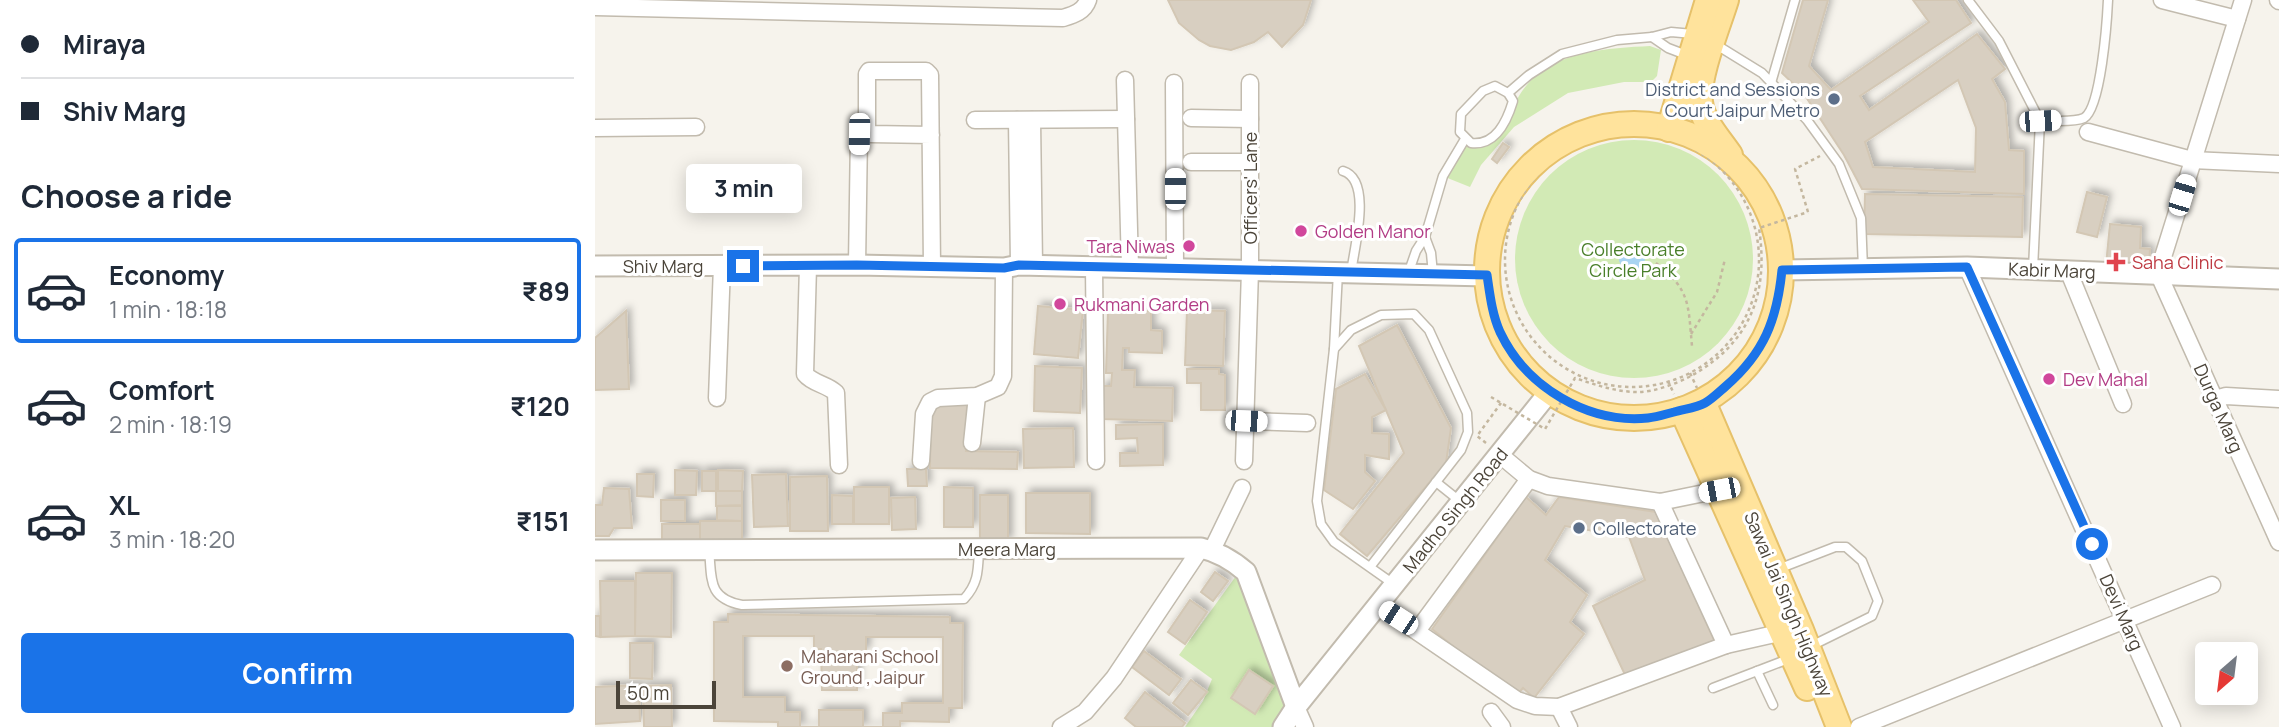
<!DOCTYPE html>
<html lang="en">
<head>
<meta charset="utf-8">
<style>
  body { margin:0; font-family:Manrope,sans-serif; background:#f6f6f7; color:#1f2937; height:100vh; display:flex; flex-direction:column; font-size:26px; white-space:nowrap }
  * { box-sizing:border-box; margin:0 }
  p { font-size:23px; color:#747a83 }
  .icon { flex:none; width:38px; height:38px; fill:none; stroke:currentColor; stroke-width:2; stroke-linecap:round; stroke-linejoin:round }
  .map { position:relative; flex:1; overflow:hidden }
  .details { display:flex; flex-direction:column; background:#fff; width:595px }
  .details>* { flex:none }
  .banner { display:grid; align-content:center; height:154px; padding:0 21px; background:#fff }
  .needle { width:46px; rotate:208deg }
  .fabs { position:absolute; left:1600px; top:642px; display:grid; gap:14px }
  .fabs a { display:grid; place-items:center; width:63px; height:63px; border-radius:7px; background:#fff; box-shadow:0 4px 18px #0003; font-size:35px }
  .scale { position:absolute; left:21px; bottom:18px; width:100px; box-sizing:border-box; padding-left:7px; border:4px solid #4b4439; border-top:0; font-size:19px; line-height:24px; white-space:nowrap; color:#4b4439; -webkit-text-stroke:5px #fff; paint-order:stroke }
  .end { position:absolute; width:32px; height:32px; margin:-16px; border:9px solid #1a73e8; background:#fff; box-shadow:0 0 0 4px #fff }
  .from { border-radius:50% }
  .bubble { position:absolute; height:49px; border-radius:7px; background:#fff; box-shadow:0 4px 18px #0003; font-size:23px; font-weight:700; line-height:49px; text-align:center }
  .car { position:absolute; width:21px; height:42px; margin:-21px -10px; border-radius:9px; box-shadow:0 0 5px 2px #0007; background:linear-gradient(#fff 24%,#345 0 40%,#fff 0 76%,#345 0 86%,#fff 0) }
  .banner b { display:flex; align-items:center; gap:24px; height:66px; font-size:26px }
  .banner b+b { border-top:2px solid #e0e1e3 }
  .banner i { width:18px; height:18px; background:#1f2937 }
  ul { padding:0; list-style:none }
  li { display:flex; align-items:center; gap:21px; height:105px; margin:0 14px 10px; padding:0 7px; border:4px solid transparent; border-radius:7px }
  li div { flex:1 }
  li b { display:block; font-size:26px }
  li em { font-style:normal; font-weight:700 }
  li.on { border-color:#1a73e8 }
  li>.icon { width:63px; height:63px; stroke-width:1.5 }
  h2 { padding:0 21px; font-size:32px; line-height:84px }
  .cta { display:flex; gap:14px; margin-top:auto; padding:14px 21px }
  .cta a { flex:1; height:80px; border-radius:7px; background:#1a73e8; color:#fff; font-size:28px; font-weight:700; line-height:80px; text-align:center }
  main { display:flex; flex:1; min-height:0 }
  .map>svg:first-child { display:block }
</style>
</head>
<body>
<main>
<section class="details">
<div class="banner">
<b><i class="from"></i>Miraya</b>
<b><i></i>Shiv Marg</b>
</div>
<h2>Choose a ride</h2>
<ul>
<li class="on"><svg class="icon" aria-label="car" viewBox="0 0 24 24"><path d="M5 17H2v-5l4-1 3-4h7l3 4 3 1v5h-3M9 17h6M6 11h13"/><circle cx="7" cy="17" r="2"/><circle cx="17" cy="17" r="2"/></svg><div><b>Economy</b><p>1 min · 18:18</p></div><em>₹89</em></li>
<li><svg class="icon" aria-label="car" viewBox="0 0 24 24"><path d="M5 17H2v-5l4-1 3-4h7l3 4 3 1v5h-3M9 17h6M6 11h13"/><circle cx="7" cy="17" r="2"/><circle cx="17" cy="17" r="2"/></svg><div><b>Comfort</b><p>2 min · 18:19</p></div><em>₹120</em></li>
<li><svg class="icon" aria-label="car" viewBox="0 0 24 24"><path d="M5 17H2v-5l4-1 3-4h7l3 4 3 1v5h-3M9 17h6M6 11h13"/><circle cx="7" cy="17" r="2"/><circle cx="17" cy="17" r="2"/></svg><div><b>XL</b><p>3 min · 18:20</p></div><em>₹151</em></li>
</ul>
<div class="cta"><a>Confirm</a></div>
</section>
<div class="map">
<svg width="1684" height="727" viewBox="0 0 1684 727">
  <defs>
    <filter id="shadow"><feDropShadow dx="4" dy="-4" stdDeviation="3.5" flood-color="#0004"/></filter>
  </defs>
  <rect width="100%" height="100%" fill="#f6f3ec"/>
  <g fill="#d2eab5">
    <path d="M1055,46L1066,50L1062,76L1056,82H1029L973,93L919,127L886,165L875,187L850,177L863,149C871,147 882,145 889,142C909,132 918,101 931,86C958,51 1015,48 1055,46Z"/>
    <circle cx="1039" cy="259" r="119"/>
    <polygon points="641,576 694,707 680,727 590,727 608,701 617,679 584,655"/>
  </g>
  <circle fill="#a9d4f2" cx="1037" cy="258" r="13"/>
  <g fill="#d8cfc1" stroke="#d3c7b4" stroke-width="2" fill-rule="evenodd" filter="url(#shadow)">
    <polygon points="573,0 716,0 708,25 687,47 673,32 659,42 636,50 615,46 604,40 584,23"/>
    <path d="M1208,0H1233L1214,66L1236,90L1334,22L1318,0H1361L1376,23L1265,96L1274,110L1382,34L1410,69L1397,79L1410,102L1414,150L1429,151V194L1267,189L1249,155L1209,94L1187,73ZM1363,80L1381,128L1380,172L1278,167L1270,142Z"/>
    <polygon points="908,143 914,147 902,163 897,159"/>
    <polygon points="1492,192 1512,197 1502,237 1482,232"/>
    <polygon points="1270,194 1428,197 1427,237 1269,234"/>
    <polygon points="1515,224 1546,227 1545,248 1555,249 1554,269 1511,265"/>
    <polygon points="443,306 488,310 483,358 439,354"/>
    <polygon points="513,310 556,311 556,330 567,331 567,353 534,352 534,348 528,348 527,370 540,370 539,387 578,388 577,421 507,419 507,386 516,386 517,373 511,373"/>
    <polygon points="592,310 630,311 628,366 590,365"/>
    <polygon points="31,311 34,389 0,390 0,338"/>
    <polygon points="802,325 856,428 851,463 772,556 745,534 809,453 764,346"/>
    <polygon points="440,366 487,368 485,413 439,411"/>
    <polygon points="592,369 624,369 624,374 630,375 630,410 606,410 606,383 592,383"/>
    <polygon points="770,374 791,410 777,417 777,433 794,434 794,459 770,455 770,472 780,481 758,509 729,490 741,389"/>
    <polygon points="336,404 372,405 371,451 423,452 422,469 335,468"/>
    <polygon points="568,424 568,465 525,466 525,453 543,453 542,438 521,439 521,425"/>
    <polygon points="478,428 479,467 429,468 428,429"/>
    <polygon points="312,469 331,469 332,486 313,486"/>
    <polygon points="80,470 102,471 101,495 80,495"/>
    <polygon points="123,470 148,471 147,491 123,491"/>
    <rect x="107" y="471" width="14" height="20"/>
    <polygon points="42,474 59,474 58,497 42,496"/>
    <polygon points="191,474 193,526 159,527 157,475"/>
    <polygon points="232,476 233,531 195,531 195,477"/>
    <rect x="259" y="487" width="35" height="37"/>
    <polygon points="349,487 378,488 378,527 349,527"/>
    <polygon points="9,488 34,489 37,528 19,528 14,536 0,536 0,505 7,505"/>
    <polygon points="121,491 147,491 147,505 121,506"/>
    <polygon points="431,493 495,493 495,534 431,533"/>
    <polygon points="237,495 258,496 258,524 237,524"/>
    <rect x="385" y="495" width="28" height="46"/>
    <polygon points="320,497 321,529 297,530 296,498"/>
    <polygon points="931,497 951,515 964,497 1061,512 1120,642 1031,677 998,606 1050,580 1034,537 970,526 950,560 992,595 975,622 989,634 939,698 928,688 920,697 837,629"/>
    <rect x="66" y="500" width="24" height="21"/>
    <polygon points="122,506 147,506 147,521 122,520"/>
    <polygon points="105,521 147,521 147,543 105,542"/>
    <polygon points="67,524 105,524 105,542 67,541"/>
    <polygon points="620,572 633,581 618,601 606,592"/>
    <polygon points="41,573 77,573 76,637 40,636"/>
    <polygon points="5,581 40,581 40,636 6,637"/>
    <polygon points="595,600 612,612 590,644 573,632"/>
    <path d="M133,614L355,617V623H368L367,708H354V722L305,721V727H183V722L119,721V622H133ZM148,636H219V649H226L227,690H262V651H271V637H348V703H307V713H288V727H268V710H224V727H205V712H190V697H148Z"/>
    <polygon points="0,616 5,616 5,637 0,636"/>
    <polygon points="35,643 58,643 57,679 35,678"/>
    <polygon points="549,651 586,679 574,695 537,667"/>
    <polygon points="654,670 678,686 660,714 636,698"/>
    <polygon points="596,680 612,692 593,715 578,703"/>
    <polygon points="44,685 45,721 0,724 0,687"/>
    <polygon points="76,685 77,727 49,727 48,686"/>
    <polygon points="550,692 590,723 587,727 541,727 530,718"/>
  </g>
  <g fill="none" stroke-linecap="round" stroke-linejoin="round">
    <g stroke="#c2bbae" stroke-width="11">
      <g id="service">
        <polyline points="1373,0 1404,41 1445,121 1438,269"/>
        <polyline points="1057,37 1073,48 1094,56"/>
        <polyline points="1120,44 1167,73 1212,120 1244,164 1266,218 1268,269"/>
        <polyline points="1176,83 1200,0"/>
        <path d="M900,86L913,93L918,101C912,121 901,146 876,143L865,132L866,114L888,91Z"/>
        <polyline points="913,93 934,75 967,54 1022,40 1057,37 1076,32 1098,34"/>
        <path d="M1445,121C1457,120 1478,123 1489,118C1506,108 1512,21 1513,0"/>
        <path d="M748,171C778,180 759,248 756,273"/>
        <polyline points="830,237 836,253 838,274"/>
        <polyline points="813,274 821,251 830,237 848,176 870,139"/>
        <polyline points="739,349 743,272"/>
        <polyline points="841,482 866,502"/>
        <path d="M114,549C117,579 112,598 147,605L369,599C384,583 383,569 384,549"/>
        <polyline points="775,567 866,450 873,432 872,413 834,330 819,314 786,315 756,330 739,349 722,501 726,524 739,542 800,585"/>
        <polyline points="1183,569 1240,547 1251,547 1267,561 1283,601 1277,616 1216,646"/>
        <polyline points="1162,671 1178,705"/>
        <polyline points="1118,688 1196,658"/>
      </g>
    </g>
    <g stroke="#c2bbae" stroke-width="19">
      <g id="minor">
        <polyline points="1567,0 1642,19"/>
        <polyline points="1648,0 1563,273 1684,542"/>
        <polyline points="1683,0 1684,1"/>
        <path d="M0,7L468,18C478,15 489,12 493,0"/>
        <polyline points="530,80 535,267"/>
        <polyline points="579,83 580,268"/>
        <polyline points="596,118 655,119"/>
        <polyline points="380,120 531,119"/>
        <polyline points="422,120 424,265"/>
        <polyline points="437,120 439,265"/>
        <polyline points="0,128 101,127"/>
        <polyline points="1493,132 1597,160 1684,164"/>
        <polyline points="336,135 276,134 272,132 272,74 274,71 331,71 335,75 337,266"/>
        <polyline points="596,162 655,162"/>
        <polyline points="262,265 264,134"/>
        <path d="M213,266L210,374C218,384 232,384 241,393L244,465"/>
        <polyline points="499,267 501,461"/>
        <polyline points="1372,267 1577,727"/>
        <polyline points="1473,270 1528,404"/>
        <polyline points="122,398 127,266"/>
        <polyline points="1620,399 1631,396 1684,399"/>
        <polyline points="651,421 712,423"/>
        <polyline points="377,443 382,396"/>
        <polyline points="904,454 934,479 953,486 1065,502 1124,490"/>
        <polyline points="326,461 329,414 335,402 343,398 382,396 403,387 408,376 409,268"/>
        <polyline points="649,461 655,270 655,83"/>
        <polyline points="1065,502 1131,645"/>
        <polyline points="617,550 647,488"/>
        <polyline points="783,605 922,700 940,706 964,707 1131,645 1188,632"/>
        <polyline points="822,631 934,479"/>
        <polyline points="701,707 710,727"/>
        <polyline points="964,707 974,727"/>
        <polyline points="896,712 907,727"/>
        <polyline points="466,727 490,712 519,678 606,548"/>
        <polyline points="1264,727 1617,585"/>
      </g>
    </g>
    <g stroke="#c2bbae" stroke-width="23">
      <g id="tertiary">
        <polyline points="0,266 262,265 409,268 424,265 892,276"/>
        <polyline points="1187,270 1372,267 1684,279"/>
        <path d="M0,550L606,548C624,552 637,560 651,572L701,707"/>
        <polyline points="688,727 701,707 955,391"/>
      </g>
    </g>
    <g stroke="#e6c16a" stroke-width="28">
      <g id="primary">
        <path d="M1131,0C1123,26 1102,77 1105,102C1107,121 1125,140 1135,155"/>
        <circle cx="1039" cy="271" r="147"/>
        <polyline points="1074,129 1113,0"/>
        <polyline points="1109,404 1206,630 1244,727"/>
        <polyline points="1087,410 1212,688"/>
      </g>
    </g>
    <g stroke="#c4b79f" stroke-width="2.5" stroke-dasharray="3.5 3.5" stroke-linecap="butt">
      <circle cx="1037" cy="260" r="127"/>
      <polyline points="1213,212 1200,169 1225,156"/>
      <path d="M1061,263C1096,290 1093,305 1097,346"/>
      <polyline points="1096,334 1122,292 1130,259"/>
      <polyline points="1095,373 1102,388"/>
      <polyline points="1073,381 1079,394"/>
      <polyline points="891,443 882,436 906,403"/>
    </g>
    <use href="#service" stroke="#fff" stroke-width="8"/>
    <use href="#minor" stroke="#fff" stroke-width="16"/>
    <use href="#tertiary" stroke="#fff" stroke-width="19"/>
    <use href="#primary" stroke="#ffe39c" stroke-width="24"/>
    <path stroke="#c4b79f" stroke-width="2.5" stroke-dasharray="3.5 3.5" stroke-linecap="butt" d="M896,397L950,429L980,378C1001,385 1021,392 1043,392C1059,392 1080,384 1094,377C1155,344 1174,294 1164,228L1213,212"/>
  </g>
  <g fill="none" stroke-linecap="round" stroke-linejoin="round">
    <path stroke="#1a73e8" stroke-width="9" d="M148,266L262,265L409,268L424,265L892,275C895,295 897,314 905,332C931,387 993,424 1053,418C1062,417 1071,414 1079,412C1089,409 1101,408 1110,403C1117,399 1124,392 1131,386C1169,353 1182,320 1187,270L1372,267L1497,544"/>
  </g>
  <g fill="#5c6f8a" stroke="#fff" stroke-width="2.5">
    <circle cx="1239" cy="99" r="7"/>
    <circle cx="984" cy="528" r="7"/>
  </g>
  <g fill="#d1479c" stroke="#fff" stroke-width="2.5">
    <circle cx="706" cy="231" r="7"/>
    <circle cx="594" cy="246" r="7"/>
    <circle cx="465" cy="304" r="7"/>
    <circle cx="1454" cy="379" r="7"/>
  </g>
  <path fill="#e0444e" stroke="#fff" stroke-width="2.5" d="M1517.5 251.5h7v7h7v7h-7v7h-7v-7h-7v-7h7z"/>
  <circle fill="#8d6e63" stroke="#fff" stroke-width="2.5" cx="192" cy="666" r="7"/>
  <g text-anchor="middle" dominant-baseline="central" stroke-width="6" stroke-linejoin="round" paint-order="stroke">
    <g font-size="18" fill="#4e5e75" stroke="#fff" text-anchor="end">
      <text x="1225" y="89">District and Sessions<tspan x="1225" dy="21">Court Jaipur Metro</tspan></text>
      <text x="998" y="528" text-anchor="start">Collectorate</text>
    </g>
    <g font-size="18" fill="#4b4439" stroke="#fff">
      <text transform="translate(655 188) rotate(-90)">Officers' Lane</text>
      <text x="68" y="266">Shiv Marg</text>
      <text transform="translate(1457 270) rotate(2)">Kabir Marg</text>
      <text transform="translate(1624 408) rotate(66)">Durga Marg</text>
      <text transform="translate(860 510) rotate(-51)">Madho Singh Road</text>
      <text x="412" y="549">Meera Marg</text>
      <text transform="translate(1194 604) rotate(67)">Sawai Jai Singh Highway</text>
      <text transform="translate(1527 612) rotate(66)">Devi Marg</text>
    </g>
    <g font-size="18" fill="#b23c85" stroke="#fff" text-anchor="start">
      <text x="720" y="231">Golden Manor</text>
      <text x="580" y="246" text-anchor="end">Tara Niwas</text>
      <text x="479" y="304">Rukmani Garden</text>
      <text x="1468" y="379">Dev Mahal</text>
    </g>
    <g font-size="18" fill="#4a7f2a" stroke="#fff">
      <text x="1038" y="249">Collectorate<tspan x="1038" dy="21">Circle Park</tspan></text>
    </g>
    <g font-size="18" fill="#be3a42" stroke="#fff" text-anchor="start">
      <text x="1537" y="262">Saha Clinic</text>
    </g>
    <g font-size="18" fill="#785e54" stroke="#fff" text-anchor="start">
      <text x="206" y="656">Maharani School<tspan x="206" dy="21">Ground , Jaipur</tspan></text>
    </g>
  </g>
</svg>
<div class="fabs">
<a><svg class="needle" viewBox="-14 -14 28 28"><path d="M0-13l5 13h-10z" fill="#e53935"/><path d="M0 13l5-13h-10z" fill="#747a83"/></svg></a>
</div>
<div class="scale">50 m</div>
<i class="end from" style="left:1497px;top:544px"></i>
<i class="end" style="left:148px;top:266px"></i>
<div class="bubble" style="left:91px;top:164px;width:116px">3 min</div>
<i class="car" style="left:1445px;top:121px;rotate:87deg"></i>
<i class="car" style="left:264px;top:134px;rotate:181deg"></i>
<i class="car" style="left:580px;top:189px;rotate:0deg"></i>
<i class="car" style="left:1587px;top:195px;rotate:17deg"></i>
<i class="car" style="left:651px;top:421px;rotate:92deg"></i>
<i class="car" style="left:1124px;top:490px;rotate:259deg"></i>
<i class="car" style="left:803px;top:618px;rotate:303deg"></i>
</div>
</main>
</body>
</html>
